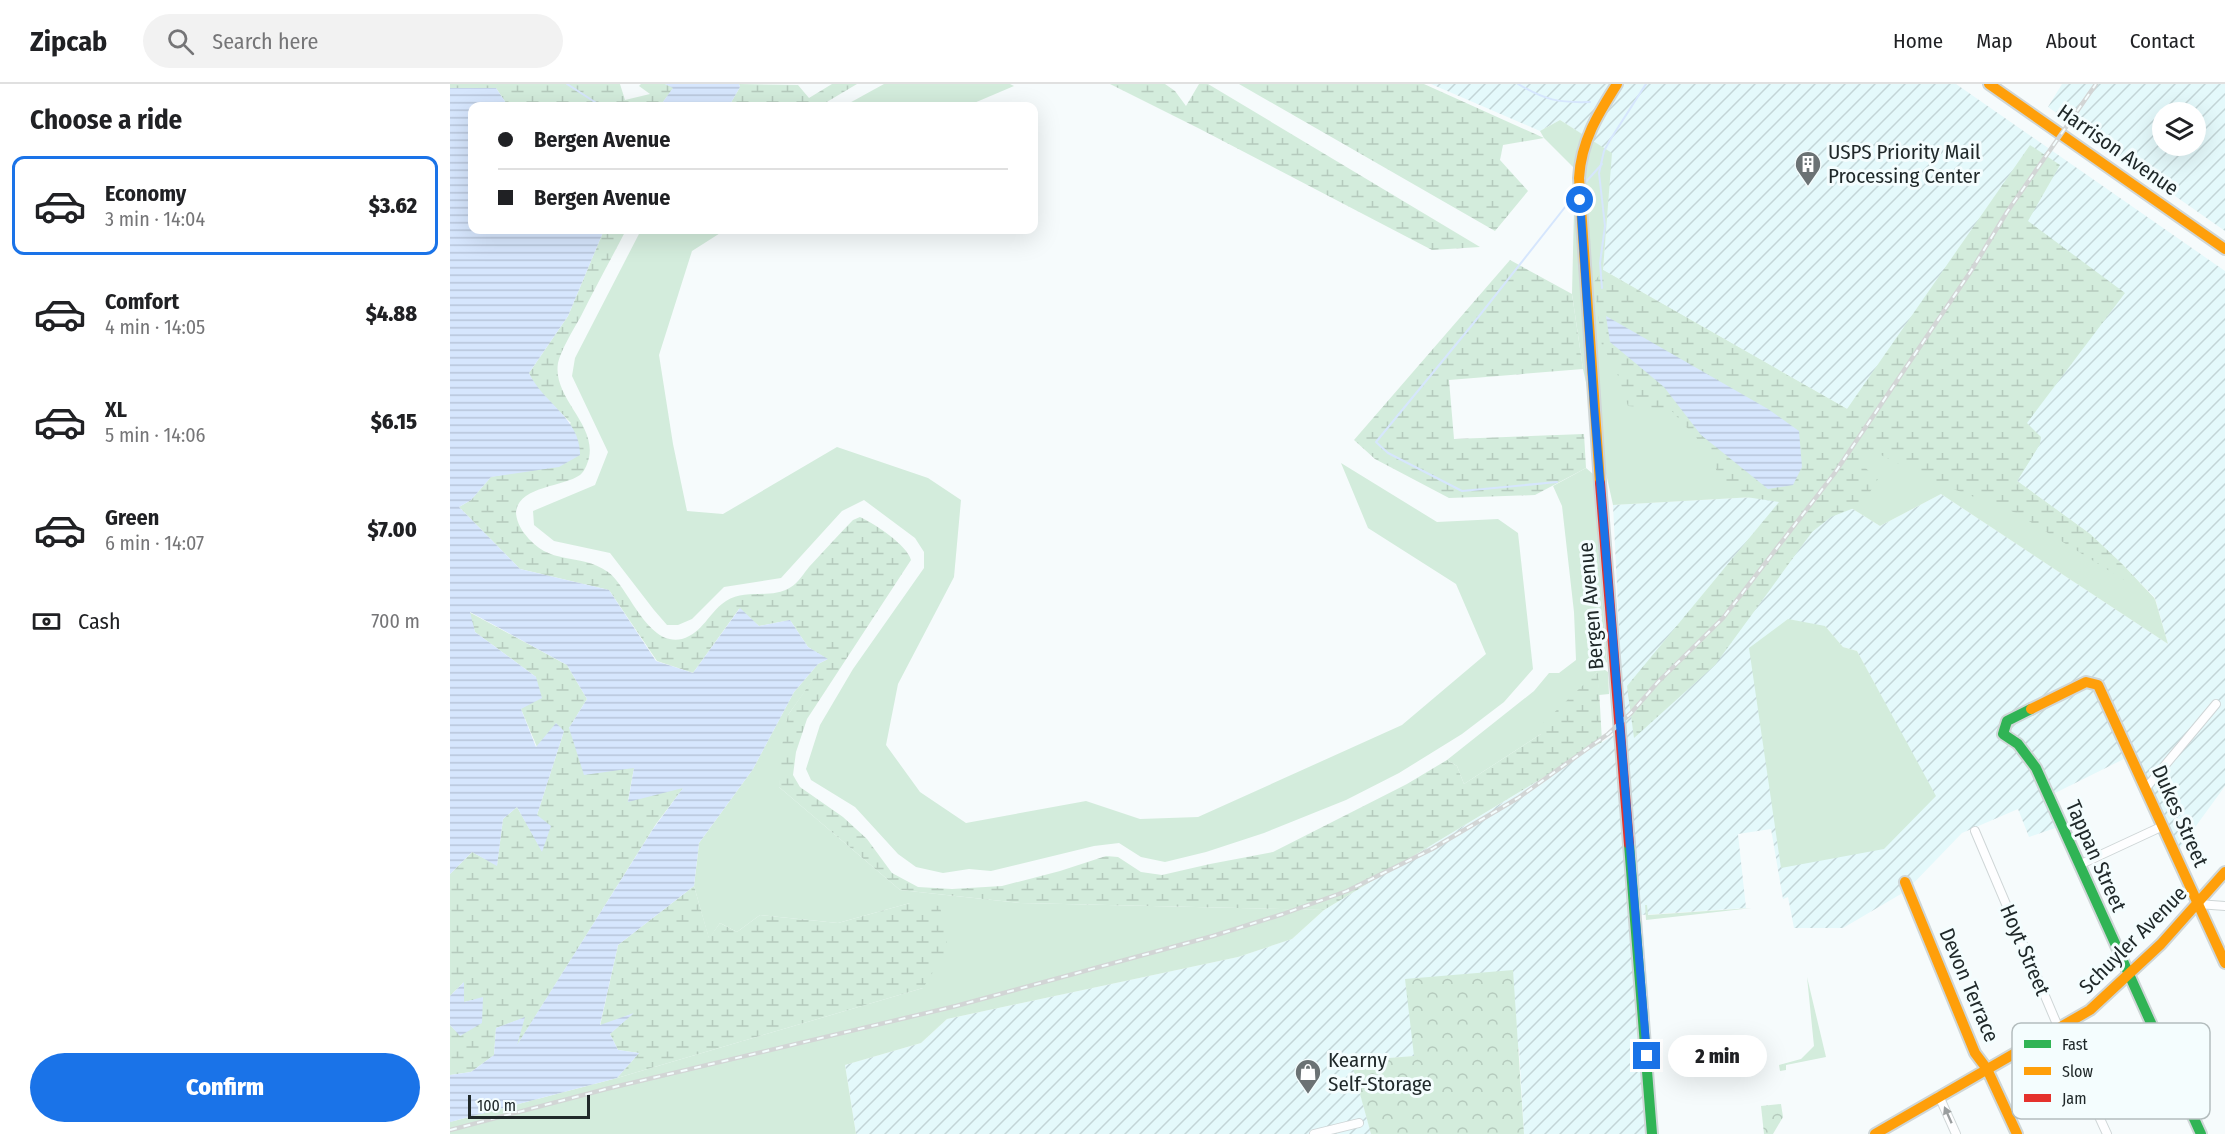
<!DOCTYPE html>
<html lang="en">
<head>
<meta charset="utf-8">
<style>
  body { margin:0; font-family:"Fira Sans Condensed",sans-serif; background:#f2f2f2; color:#202124; height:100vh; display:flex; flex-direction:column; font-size:22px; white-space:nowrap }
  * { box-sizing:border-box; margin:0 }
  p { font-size:20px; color:#757577 }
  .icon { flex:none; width:33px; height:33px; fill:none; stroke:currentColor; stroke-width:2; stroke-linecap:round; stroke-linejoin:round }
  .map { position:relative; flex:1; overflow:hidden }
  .panel { display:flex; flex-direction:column; background:#fff; width:450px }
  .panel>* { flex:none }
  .hud { position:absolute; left:18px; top:18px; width:570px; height:132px; border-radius:12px; box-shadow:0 6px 24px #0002; display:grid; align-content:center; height:132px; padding:0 30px; background:#fff }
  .tools { position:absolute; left:1702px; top:18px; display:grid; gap:12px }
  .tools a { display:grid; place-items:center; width:54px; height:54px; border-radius:50%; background:#fff; box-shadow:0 6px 24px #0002; font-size:30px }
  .scale { position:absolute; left:18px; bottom:15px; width:122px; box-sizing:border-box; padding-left:6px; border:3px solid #20292a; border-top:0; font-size:16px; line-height:21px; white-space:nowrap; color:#20292a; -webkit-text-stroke:4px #f4fdfe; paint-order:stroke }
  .end { position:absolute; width:27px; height:27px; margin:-14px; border:8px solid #1a73e8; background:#fff; box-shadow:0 0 0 3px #fff }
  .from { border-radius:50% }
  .bubble { position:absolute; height:42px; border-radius:21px; background:#fff; box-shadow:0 6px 24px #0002; font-size:20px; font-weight:800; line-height:42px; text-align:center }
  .hud b { display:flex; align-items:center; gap:21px; height:57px; font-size:22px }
  .hud b+b { border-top:2px solid #e0e0e0 }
  .hud i { width:15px; height:15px; background:#202124 }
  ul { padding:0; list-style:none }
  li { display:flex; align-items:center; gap:18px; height:99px; margin:0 12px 9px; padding:0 18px; border:3px solid transparent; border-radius:12px }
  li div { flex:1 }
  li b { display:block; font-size:22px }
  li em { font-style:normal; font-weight:800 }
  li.selected { border-color:#1a73e8 }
  li>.icon { width:54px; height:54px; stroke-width:1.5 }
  h2 { padding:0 30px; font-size:27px; line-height:72px }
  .pay { display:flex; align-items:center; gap:15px; height:66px; padding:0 30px; font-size:22px }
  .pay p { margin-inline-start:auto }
  .primary-button { display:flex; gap:12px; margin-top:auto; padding:12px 30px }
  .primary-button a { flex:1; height:69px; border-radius:36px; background:#1a73e8; color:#fff; font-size:24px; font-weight:800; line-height:69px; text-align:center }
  header { display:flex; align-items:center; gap:36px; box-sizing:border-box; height:84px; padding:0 30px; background:#fff; border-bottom:2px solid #e0e0e0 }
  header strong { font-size:28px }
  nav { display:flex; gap:33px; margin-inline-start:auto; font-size:21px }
  .search { width:420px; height:54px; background:#f2f2f2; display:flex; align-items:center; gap:15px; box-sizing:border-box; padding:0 21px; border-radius:33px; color:#757577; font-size:22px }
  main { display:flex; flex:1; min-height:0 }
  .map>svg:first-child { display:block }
</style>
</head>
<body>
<header>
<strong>Zipcab</strong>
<div class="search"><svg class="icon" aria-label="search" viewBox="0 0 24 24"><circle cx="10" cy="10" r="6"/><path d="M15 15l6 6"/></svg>Search here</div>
<nav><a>Home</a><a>Map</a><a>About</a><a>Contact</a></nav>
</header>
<main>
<section class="panel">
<h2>Choose a ride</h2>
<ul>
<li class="selected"><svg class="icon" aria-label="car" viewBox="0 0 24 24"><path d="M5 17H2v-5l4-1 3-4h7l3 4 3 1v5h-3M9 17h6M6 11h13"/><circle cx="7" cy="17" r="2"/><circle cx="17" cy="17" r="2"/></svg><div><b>Economy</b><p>3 min · 14:04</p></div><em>$3.62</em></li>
<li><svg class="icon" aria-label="car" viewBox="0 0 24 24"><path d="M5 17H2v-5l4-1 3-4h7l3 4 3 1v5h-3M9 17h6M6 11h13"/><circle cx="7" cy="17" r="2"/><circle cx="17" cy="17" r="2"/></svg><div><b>Comfort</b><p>4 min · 14:05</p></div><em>$4.88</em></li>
<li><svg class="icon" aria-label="car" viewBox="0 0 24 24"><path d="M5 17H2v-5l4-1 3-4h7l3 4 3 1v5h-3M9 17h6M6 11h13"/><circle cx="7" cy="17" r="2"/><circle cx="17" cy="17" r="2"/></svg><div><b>XL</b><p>5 min · 14:06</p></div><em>$6.15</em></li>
<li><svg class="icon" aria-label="car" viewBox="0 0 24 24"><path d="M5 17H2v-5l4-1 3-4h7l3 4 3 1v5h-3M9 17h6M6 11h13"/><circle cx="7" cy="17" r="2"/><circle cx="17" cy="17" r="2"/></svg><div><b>Green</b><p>6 min · 14:07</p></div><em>$7.00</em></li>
</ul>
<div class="pay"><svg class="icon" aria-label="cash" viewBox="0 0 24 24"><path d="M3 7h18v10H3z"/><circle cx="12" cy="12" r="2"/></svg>Cash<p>700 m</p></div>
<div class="primary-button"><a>Confirm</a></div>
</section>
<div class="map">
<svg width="1775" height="1050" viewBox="0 0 1775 1050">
  <defs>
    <pattern id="industrial-furrows" width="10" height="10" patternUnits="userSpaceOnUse" patternTransform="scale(1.5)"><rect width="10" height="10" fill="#e4f9fb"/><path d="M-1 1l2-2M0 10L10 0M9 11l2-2" fill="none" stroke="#c3d5d7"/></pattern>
    <pattern id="forest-crowns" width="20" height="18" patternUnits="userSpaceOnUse" patternTransform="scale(1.5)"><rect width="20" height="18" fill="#d3ecdc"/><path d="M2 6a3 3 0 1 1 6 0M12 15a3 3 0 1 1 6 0" fill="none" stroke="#b5cabd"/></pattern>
    <pattern id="wetland-marsh" width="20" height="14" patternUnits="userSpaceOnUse" patternTransform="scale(1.5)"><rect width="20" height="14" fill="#d3ecdc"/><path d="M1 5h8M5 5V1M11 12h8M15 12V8" fill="none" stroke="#b5cabd"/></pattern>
    <pattern id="water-rules" width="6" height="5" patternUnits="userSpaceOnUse" patternTransform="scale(1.5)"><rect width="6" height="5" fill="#d6e6fd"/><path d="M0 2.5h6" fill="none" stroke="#b7c5d9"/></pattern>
  </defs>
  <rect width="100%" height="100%" fill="#f6fbfc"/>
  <g fill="url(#industrial-furrows)" fill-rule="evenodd">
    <path d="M981,0H1506L1775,187V702L1730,764L1684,670L1599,712L1611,742L1579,753L1568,725L1512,749L1456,807L1393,844H1344L1338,813L1333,815L1321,745L1288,750L1296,824L1191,831L1185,842L1204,1050H1074L1069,964L902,977L921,1050H406L395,981L471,959L497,935L788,873L842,855L874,826L1174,645L1163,421L1322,412L1390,417L1430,442L1491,410L1718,560L1705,514L1672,480L1640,450L1567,397L1397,325L1153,186L1161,69L1110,36L1090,47ZM1375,542L1393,563L1407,567L1485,712Z"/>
    <path d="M1612,0H1775V147L1598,23ZM1713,28H1746V62H1713Z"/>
  </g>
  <g fill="#d3ecdc">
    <polygon points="434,0 560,0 564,2 517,22 394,22"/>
    <polygon points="1110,36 1162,69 1153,186 1397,325 1513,258 1590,360 1567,397 1640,450 1672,480 1705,515 1718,560 1491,410 1430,442 1390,417 1322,412 1163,421 1133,285 1122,210 1125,85 1094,54 1090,47"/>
    <polygon points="191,146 275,146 242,167 209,271 223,360 237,427 273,430 387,363 478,394 511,416 504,493 448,600 436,661 470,708 516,739 636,717 690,735 748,733 952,641 1036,570 1006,500 918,444 891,379 987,438 1048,435 1068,449 1083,585 1054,618 1012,650 949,689 896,716 814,749 756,768 715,778 691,773 669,759 644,762 541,787 519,785 493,789 466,783 448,770 405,723 361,696 356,685 370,641 403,585 474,484 474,468 465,454 414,416 392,427 331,494 274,503 242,535 228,541 217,541 204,526 160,469 104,457 84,441 83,427 145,401 158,368 122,292 125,274"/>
    <polygon points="1136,384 1143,390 1157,578 1154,580 1155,586 1158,588 1159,610 1149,611 1147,588 1091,650 1014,700 1007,682 997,676 1084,607 1099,589 1109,589 1126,576 1124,528 1112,422 1103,402"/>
    <polygon points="1338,535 1375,542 1393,563 1407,567 1486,712 1434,765 1331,784 1299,564"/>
    <polygon points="378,575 338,631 329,703 450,806 570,819 874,826 842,855 788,873 497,935 471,959 395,981 406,1050 0,1050 0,1038 167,994 473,904 460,819 388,839 310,831 287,848 270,839 259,855 244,802 249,759 303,685 344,608 368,580"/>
    <polygon points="1195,821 1197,821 1198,831 1302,824 1196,836"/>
    <polygon points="1357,893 1376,973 1336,981 1336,986 1330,987 1329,981 1351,975 1364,962"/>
  </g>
  <g fill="url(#forest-crowns)">
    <polygon points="1063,886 1074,1050 921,1050 901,977 964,972 955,895"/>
    <polygon points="1331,1020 1333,1033 1323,1050 1314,1050 1311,1022"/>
  </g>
  <g fill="url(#wetland-marsh)">
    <polygon points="0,0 170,0 175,16 200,10 189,2 191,0 215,0 224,3 210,22 58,22 46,4 0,4"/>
    <polygon points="289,0 348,1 359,14 382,0 407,0 370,22 279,22 290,3"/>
    <polygon points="660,0 715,0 725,7 736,22 749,0 758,0 1030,163 982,166 750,45"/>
    <polygon points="789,0 974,0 1094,54 1053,61 1050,76 1078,107 1045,147"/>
    <polygon points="1580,61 1610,81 1578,137 1675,209 1577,339 1591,353 1590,360 1567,397 1640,450 1672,480 1705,515 1566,429 1485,398 1419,365 1412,381 1428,395 1412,421 1381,433 1362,448 1265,581 1184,654 1177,602 1329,418 1276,410 1259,368 1220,325 1178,322 1165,283 1152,262 1144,198 1153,186 1397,325"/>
    <path d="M154,146H176C161,175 145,204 130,234C123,246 111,266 108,279C102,316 152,343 137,380C136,383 133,389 130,391C113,403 69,402 66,428C66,435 70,444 74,449C100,484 128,467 158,488C179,503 197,563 232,555C253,549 259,528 276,517C296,504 321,516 341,503C348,499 354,489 359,483C374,467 388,451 403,436L410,433C425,440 457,461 461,476L357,635L346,668L343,691L350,703L393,733L417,755L442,789L468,803L502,805L552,802L610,787L656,772L668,773L691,788L712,791L760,780L823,768L957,700L997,676L1007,682L1014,700L1091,650L1092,640L1148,587L1152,658L874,826L570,819L450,806L329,703L330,672L338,631L377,575L358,563L340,536L309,542L289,525L243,589L207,577L159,506L70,485L9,423L21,416L41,393L61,389L121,339L86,304L79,289L118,232Z"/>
    <polygon points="1060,176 1122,210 1133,285 999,296 1004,355 1134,350 1136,384 1085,411 999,414 925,375 904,356"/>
    <polygon points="19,528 117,581 137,615 119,644 184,684 178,717 234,703 206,740 66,963 74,934 46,944 44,971 21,988 0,991 0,941 11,952 33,914 14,918 13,899 0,912 0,790 22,768 47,781 53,735 67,723 92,767 87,731 114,647 87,663 71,625 86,593 25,548"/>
    <polygon points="244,802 259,854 270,839 287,848 310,831 388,839 460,819 490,822 498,864 473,904 167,994 189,969 168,966 160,950 182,930 150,942 168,861"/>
  </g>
  <g fill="url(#water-rules)">
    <polygon points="215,0 289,0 290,3 279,22 210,22 223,4"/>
    <path d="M0,4H46L58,22H22V146H154L118,232L79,289C93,319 131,335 130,371L109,383L41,393L21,416L9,423L70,485L159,506L206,577L243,589L290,524L309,542L340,536L358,563L378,575L368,580L344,608L303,685L249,759L244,802L168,861L150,941L184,929L160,950L168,966L189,969L167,994L0,1038V991L21,988L44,971L46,944L75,933L67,961L203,745L233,704L178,718L184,684L134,691L119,644L137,615L117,581L20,528L25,548L86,593L92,614L71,625L86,663L106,639L114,647L87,731L101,742L92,768L67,723L53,735L47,782L22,768L0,790Z"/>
    <polygon points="1156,232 1318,325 1349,347 1352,383 1343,401 1318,405 1251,351 1214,303 1160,258"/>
    <polygon points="14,898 14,918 33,913 32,939 10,952 0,941 0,912"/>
  </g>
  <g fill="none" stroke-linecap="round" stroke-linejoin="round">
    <g stroke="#d6e6fd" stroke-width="2">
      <polyline points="117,0 151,22"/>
      <path d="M1068,0C1095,16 1108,19 1140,18"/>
      <polyline points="1133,101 1152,80"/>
      <polyline points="1152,204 1150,179 1155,142 1149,89 1154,67 1160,56 1196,0"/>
      <polyline points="1107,398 1012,407 938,369 926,358 1022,241 1127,108"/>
    </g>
    <g stroke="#cfd6d7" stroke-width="10">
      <g id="street">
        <polyline points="1696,704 1766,620"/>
        <polyline points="1525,747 1609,945 1657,1050"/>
        <polyline points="1629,781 1713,742"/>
        <polyline points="1748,820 1775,822"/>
        <polyline points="1489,1012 1506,1050"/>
        <polyline points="864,1050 909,1039"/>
      </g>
    </g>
    <g stroke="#cfd6d7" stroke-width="14">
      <g id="fast">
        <polyline points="1581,625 1557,637 1553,650 1568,660 1586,684 1751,1050"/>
        <polyline points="1179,760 1202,1050"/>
      </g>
    </g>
    <g stroke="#cfd6d7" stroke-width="14">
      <g id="slow">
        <polyline points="1539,0 1775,165"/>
        <path d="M1150,399L1129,94C1131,57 1148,30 1167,0"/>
        <polyline points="1581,625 1636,598 1648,601 1775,879"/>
        <polyline points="1455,798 1525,969 1537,985 1567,1050"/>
        <polyline points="1425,1050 1640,926 1711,860 1775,788"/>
      </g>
    </g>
    <g stroke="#cfd6d7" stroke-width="14">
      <polyline id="jam" points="1150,399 1179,760"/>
    </g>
    <use href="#street" stroke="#fefeff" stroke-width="8"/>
    <use href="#fast" stroke="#30b455" stroke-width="10"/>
    <use href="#slow" stroke="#ff9f0a" stroke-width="10"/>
    <use href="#jam" stroke="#e5322d" stroke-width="10"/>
    <g stroke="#d2d5d5" stroke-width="4.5">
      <polyline id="rail" points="0,1046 156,1005 506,922 763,852 833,830 897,807 982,765 1068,714 1158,650 1181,629 1208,598 1273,534 1384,390 1521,187 1557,128 1646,0"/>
    </g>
    <use href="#rail" stroke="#f4fdfe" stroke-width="2" stroke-dasharray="7" stroke-linecap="butt"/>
  </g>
  <defs><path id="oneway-solid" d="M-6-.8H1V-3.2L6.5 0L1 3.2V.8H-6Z" transform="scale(1.5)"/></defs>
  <use fill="#9a9e9f" href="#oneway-solid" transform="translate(1498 1031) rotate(-114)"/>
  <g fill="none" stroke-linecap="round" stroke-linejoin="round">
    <polyline stroke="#1a73e8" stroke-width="8" points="1130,116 1144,322 1197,972"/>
  </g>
  <defs>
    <g id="building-pin" transform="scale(1.35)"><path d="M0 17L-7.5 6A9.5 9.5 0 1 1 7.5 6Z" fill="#6b7274" stroke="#f4fdfe"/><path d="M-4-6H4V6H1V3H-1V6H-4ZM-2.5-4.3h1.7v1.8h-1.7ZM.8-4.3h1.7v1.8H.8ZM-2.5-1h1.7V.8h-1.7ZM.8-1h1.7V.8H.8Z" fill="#fff"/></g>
    <g id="shop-pin" transform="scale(1.35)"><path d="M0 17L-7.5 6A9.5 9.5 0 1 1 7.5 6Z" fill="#6b7274" stroke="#f4fdfe"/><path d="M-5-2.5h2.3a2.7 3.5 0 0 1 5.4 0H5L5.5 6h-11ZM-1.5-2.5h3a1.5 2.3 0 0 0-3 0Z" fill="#fff"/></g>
  </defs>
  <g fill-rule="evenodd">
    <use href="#building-pin" x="1358" y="80"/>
    <use href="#shop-pin" x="858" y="988"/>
  </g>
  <g text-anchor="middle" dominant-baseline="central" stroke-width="6" stroke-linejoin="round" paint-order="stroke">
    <g font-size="21" fill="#20292a" stroke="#f4fdfe">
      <text transform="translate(1668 66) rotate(35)">Harrison Avenue</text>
      <text transform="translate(1141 522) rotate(-95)">Bergen Avenue</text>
      <text transform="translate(1730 732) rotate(66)">Dukes Street</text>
      <text transform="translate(1646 772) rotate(66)">Tappan Street</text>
      <text transform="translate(1683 856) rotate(-45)">Schuyler Avenue</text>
      <text transform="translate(1575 866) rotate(67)">Hoyt Street</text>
      <text transform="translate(1519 901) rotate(67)">Devon Terrace</text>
    </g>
    <g font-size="21" fill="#20292a" stroke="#f4fdfe" text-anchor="start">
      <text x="1378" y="68">USPS Priority Mail<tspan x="1378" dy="24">Processing Center</tspan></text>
      <text x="878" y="976">Kearny<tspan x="878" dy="24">Self-Storage</tspan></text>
    </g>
  </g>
  <rect x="1562" y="939" width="198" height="96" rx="9" fill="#f4fdfe" stroke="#b4bdbe" stroke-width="1.5"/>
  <rect x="1574" y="956" width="27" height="8" fill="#30b455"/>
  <rect x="1574" y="983" width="27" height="8" fill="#ff9f0a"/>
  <rect x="1574" y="1010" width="27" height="8" fill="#e5322d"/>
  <g font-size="16" fill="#20292a">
    <text x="1612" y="966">Fast</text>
    <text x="1612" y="993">Slow</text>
    <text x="1612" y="1020">Jam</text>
  </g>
</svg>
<div class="tools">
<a><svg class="icon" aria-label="layers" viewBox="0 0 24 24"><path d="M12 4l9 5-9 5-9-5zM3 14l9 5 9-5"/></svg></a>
</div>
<div class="scale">100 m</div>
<i class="end from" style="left:1130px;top:116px"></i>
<i class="end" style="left:1197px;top:972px"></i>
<div class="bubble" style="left:1218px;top:951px;width:99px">2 min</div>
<div class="hud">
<b><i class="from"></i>Bergen Avenue</b>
<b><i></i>Bergen Avenue</b>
</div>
</div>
</main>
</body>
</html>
